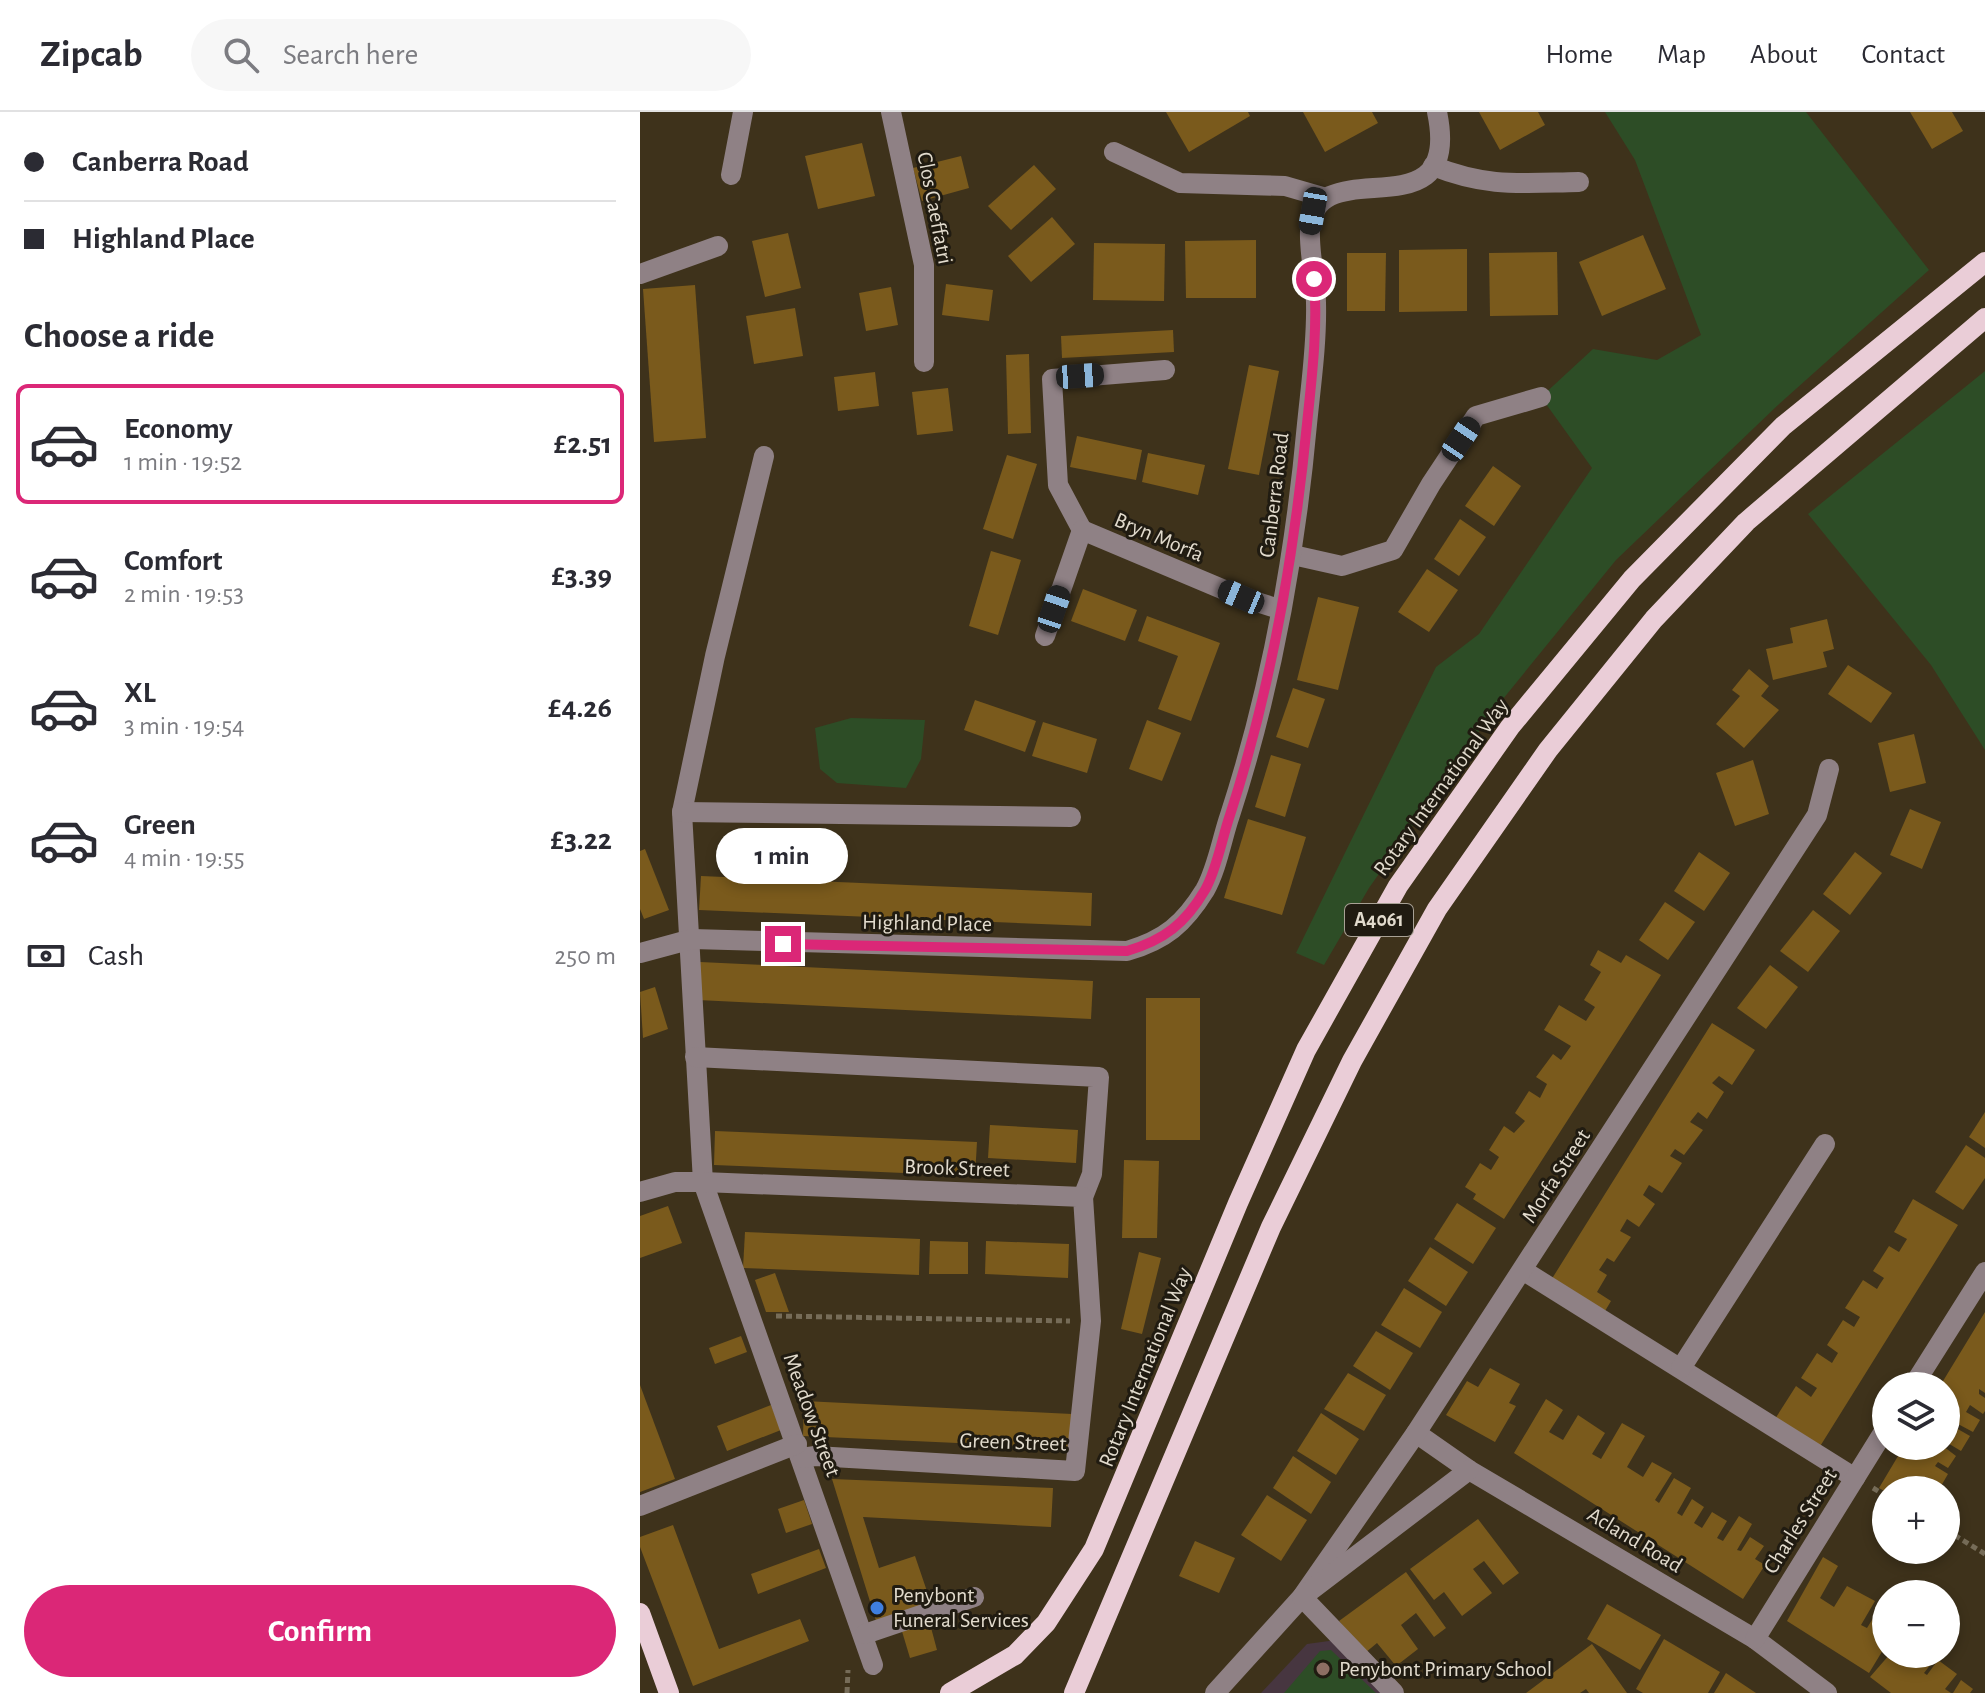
<!DOCTYPE html>
<html lang="en">
<head>
<meta charset="utf-8">
<style>
  body { margin:0; font-family:"Alegreya Sans",sans-serif; background:#f7f7f7; color:#2b2b33; height:100vh; display:flex; flex-direction:column; font-size:30px; white-space:nowrap }
  * { box-sizing:border-box; margin:0 }
  p { font-size:26px; color:#7c7c81 }
  .icon { flex:none; width:44px; height:44px; fill:none; stroke:currentColor; stroke-width:2; stroke-linecap:round; stroke-linejoin:round }
  .map { position:relative; flex:1; overflow:hidden }
  .side { display:flex; flex-direction:column; background:#fff; width:640px }
  .side>* { flex:none }
  .banner { display:grid; align-content:center; height:176px; padding:0 24px; background:#fff }
  .buttons { position:absolute; left:1232px; top:1260px; display:grid; gap:16px }
  .buttons a { display:grid; place-items:center; width:88px; height:88px; border-radius:50%; background:#fff; box-shadow:0 4px 12px #0003; font-size:40px }
  .end { position:absolute; width:36px; height:36px; margin:-18px; border:10px solid #db2777; background:#fff; box-shadow:0 0 0 4px #fff }
  .from { border-radius:50% }
  .bubble { position:absolute; height:56px; border-radius:28px; background:#fff; box-shadow:0 4px 12px #0003; font-size:26px; font-weight:600; line-height:56px; text-align:center }
  .car { position:absolute; width:24px; height:48px; margin:-24px -12px; border-radius:10px; box-shadow:0 0 6px 2px #0007; background:linear-gradient(#222 24%,#8ab4d8 0 40%,#222 0 76%,#8ab4d8 0 86%,#222 0) }
  .banner b { display:flex; align-items:center; gap:28px; height:76px; font-size:30px }
  .banner b+b { border-top:2px solid #e1e1e2 }
  .banner i { width:20px; height:20px; background:#2b2b33 }
  ul { padding:0; list-style:none }
  li { display:flex; align-items:center; gap:24px; height:120px; margin:0 16px 12px; padding:0 8px; border:4px solid transparent; border-radius:12px }
  li div { flex:1 }
  li b { display:block; font-size:30px }
  li em { font-style:normal; font-weight:600 }
  li.active { border-color:#db2777 }
  li>.icon { width:72px; height:72px; stroke-width:1.5 }
  h2 { padding:0 24px; font-size:36px; line-height:96px }
  .pay { display:flex; align-items:center; gap:20px; height:88px; padding:0 24px; font-size:30px }
  .pay p { margin-inline-start:auto }
  .action { display:flex; gap:16px; margin-top:auto; padding:16px 24px }
  .action a { flex:1; height:92px; border-radius:48px; background:#db2777; color:#fff; font-size:32px; font-weight:600; line-height:92px; text-align:center }
  header { display:flex; align-items:center; gap:48px; box-sizing:border-box; height:112px; padding:0 40px; background:#fff; border-bottom:2px solid #e1e1e2 }
  header strong { font-size:38px }
  nav { display:flex; gap:44px; margin-inline-start:auto; font-size:28px }
  .search { width:560px; height:72px; background:#f7f7f7; display:flex; align-items:center; gap:20px; box-sizing:border-box; padding:0 28px; border-radius:44px; color:#7c7c81; font-size:30px }
  main { display:flex; flex:1; min-height:0 }
  .map>svg:first-child { display:block }
</style>
</head>
<body>
<header>
<strong>Zipcab</strong>
<div class="search"><svg class="icon" aria-label="search" viewBox="0 0 24 24"><circle cx="10" cy="10" r="6"/><path d="M15 15l6 6"/></svg>Search here</div>
<nav><a>Home</a><a>Map</a><a>About</a><a>Contact</a></nav>
</header>
<main>
<section class="side">
<div class="banner">
<b><i class="from"></i>Canberra Road</b>
<b><i></i>Highland Place</b>
</div>
<h2>Choose a ride</h2>
<ul>
<li class="active"><svg class="icon" aria-label="car" viewBox="0 0 24 24"><path d="M5 17H2v-5l4-1 3-4h7l3 4 3 1v5h-3M9 17h6M6 11h13"/><circle cx="7" cy="17" r="2"/><circle cx="17" cy="17" r="2"/></svg><div><b>Economy</b><p>1 min · 19:52</p></div><em>£2.51</em></li>
<li><svg class="icon" aria-label="car" viewBox="0 0 24 24"><path d="M5 17H2v-5l4-1 3-4h7l3 4 3 1v5h-3M9 17h6M6 11h13"/><circle cx="7" cy="17" r="2"/><circle cx="17" cy="17" r="2"/></svg><div><b>Comfort</b><p>2 min · 19:53</p></div><em>£3.39</em></li>
<li><svg class="icon" aria-label="car" viewBox="0 0 24 24"><path d="M5 17H2v-5l4-1 3-4h7l3 4 3 1v5h-3M9 17h6M6 11h13"/><circle cx="7" cy="17" r="2"/><circle cx="17" cy="17" r="2"/></svg><div><b>XL</b><p>3 min · 19:54</p></div><em>£4.26</em></li>
<li><svg class="icon" aria-label="car" viewBox="0 0 24 24"><path d="M5 17H2v-5l4-1 3-4h7l3 4 3 1v5h-3M9 17h6M6 11h13"/><circle cx="7" cy="17" r="2"/><circle cx="17" cy="17" r="2"/></svg><div><b>Green</b><p>4 min · 19:55</p></div><em>£3.22</em></li>
</ul>
<div class="pay"><svg class="icon" aria-label="cash" viewBox="0 0 24 24"><path d="M3 7h18v10H3z"/><circle cx="12" cy="12" r="2"/></svg>Cash<p>250 m</p></div>
<div class="action"><a>Confirm</a></div>
</section>
<div class="map">
<svg width="1345" height="1581" viewBox="0 0 1345 1581">
  <rect width="100%" height="100%" fill="#3e321b"/>
  <polygon fill="#473640" points="696,1528 743,1581 621,1581 667,1532"/>
  <g fill="#2d4d26">
    <polygon points="965,0 1166,0 1289,158 1138,293 976,448 854,598 729,776 684,853 656,841 796,555 839,522 952,356 901,285 953,237 1017,248 1061,223 995,48"/>
    <polygon points="1345,259 1345,638 1291,553 1168,402"/>
    <polygon points="211,606 285,608 281,647 266,676 197,671 180,657 175,616"/>
    <polygon points="691,1538 736,1581 644,1581 680,1539"/>
  </g>
  <g fill="#7a5a1c">
    <polygon points="526,0 608,0 610,4 549,40"/>
    <polygon points="663,0 732,0 738,11 685,40"/>
    <polygon points="839,0 898,0 905,13 860,38"/>
    <polygon points="1270,0 1312,0 1323,19 1292,37"/>
    <polygon points="222,31 235,84 178,97 165,44"/>
    <polygon points="321,44 329,76 282,89 273,56"/>
    <polygon points="394,53 416,77 371,118 348,94"/>
    <polygon points="412,105 435,132 391,170 368,144"/>
    <polygon points="148,121 161,176 125,185 112,129"/>
    <polygon points="1003,123 1026,177 962,204 939,150"/>
    <polygon points="616,128 616,186 546,186 545,129"/>
    <polygon points="454,131 525,132 524,189 453,188"/>
    <polygon points="827,137 827,199 759,200 759,138"/>
    <polygon points="917,140 918,203 850,204 849,141"/>
    <polygon points="707,141 746,141 745,199 707,199"/>
    <polygon points="306,172 353,178 349,209 302,203"/>
    <polygon points="55,173 66,326 14,330 3,177"/>
    <polygon points="251,175 258,213 226,219 219,181"/>
    <polygon points="155,196 163,244 114,252 106,204"/>
    <polygon points="533,218 534,240 422,246 421,224"/>
    <polygon points="389,242 391,321 368,322 366,243"/>
    <polygon points="609,253 639,259 619,363 588,357"/>
    <polygon points="235,260 239,294 198,299 194,265"/>
    <polygon points="308,276 313,319 277,323 272,280"/>
    <polygon points="437,324 502,338 496,368 430,355"/>
    <polygon points="508,341 565,353 558,383 502,370"/>
    <polygon points="367,343 397,352 373,427 343,417"/>
    <polygon points="853,354 881,374 854,414 825,394"/>
    <polygon points="820,407 846,425 819,464 794,447"/>
    <polygon points="351,439 381,448 358,523 329,514"/>
    <polygon points="787,457 818,478 789,520 758,500"/>
    <polygon points="443,477 497,498 485,529 431,509"/>
    <polygon points="678,485 719,495 698,578 657,568"/>
    <polygon points="507,504 580,531 551,609 518,597 538,544 498,529"/>
    <polygon points="1187,507 1194,537 1183,540 1187,555 1133,568 1126,537 1153,531 1150,516"/>
    <polygon points="1208,553 1252,581 1231,611 1188,582"/>
    <polygon points="1109,557 1129,574 1121,584 1139,598 1104,636 1076,612 1100,584 1092,578"/>
    <polygon points="653,576 685,587 668,636 636,625"/>
    <polygon points="335,588 396,609 385,640 324,618"/>
    <polygon points="507,608 541,621 522,669 489,657"/>
    <polygon points="403,610 457,627 447,661 392,644"/>
    <polygon points="1274,622 1286,671 1250,680 1238,631"/>
    <polygon points="631,643 661,652 645,705 615,695"/>
    <polygon points="1113,648 1129,702 1095,714 1076,661"/>
    <polygon points="1270,697 1301,710 1282,757 1250,743"/>
    <polygon points="608,707 666,725 642,803 584,786"/>
    <polygon points="5,737 29,798 4,807 0,797 0,739"/>
    <polygon points="1059,740 1090,761 1064,799 1034,779"/>
    <polygon points="1215,740 1242,761 1210,803 1183,782"/>
    <polygon points="61,764 452,781 451,814 59,798"/>
    <polygon points="1025,790 1055,810 1028,848 999,828"/>
    <polygon points="1173,798 1200,819 1168,860 1140,839"/>
    <polygon points="958,838 981,851 986,843 1021,863 864,1107 833,1087 836,1082 825,1075 840,1051 851,1058 859,1045 849,1038 864,1014 874,1021 885,1009 875,1001 889,979 900,986 907,972 896,965 913,942 921,948 931,934 904,918 919,893 946,909 955,895 944,888 961,860 950,853"/>
    <polygon points="60,850 453,869 451,907 58,888"/>
    <polygon points="1130,853 1158,875 1126,917 1097,896"/>
    <polygon points="15,875 28,917 3,926 0,880"/>
    <rect x="506" y="886" width="54" height="142"/>
    <polygon points="1072,911 1115,938 1092,973 1079,964 1072,971 1084,980 1067,1007 1058,1000 1050,1010 1063,1018 1044,1043 1035,1037 1030,1044 1042,1051 1022,1081 1009,1073 1003,1083 1015,1092 999,1115 987,1107 980,1119 991,1125 974,1150 967,1146 959,1158 967,1163 957,1180 971,1189 965,1199 908,1173"/>
    <polygon points="1345,1000 1345,1036 1329,1025"/>
    <polygon points="350,1013 438,1018 436,1051 348,1046"/>
    <polygon points="75,1019 337,1030 335,1064 74,1053"/>
    <polygon points="1326,1033 1345,1046 1345,1066 1323,1098 1295,1080"/>
    <polygon points="484,1048 519,1049 517,1126 482,1126"/>
    <polygon points="1273,1087 1318,1113 1179,1336 1135,1307 1156,1274 1171,1285 1177,1276 1161,1266 1177,1241 1192,1251 1198,1241 1187,1233 1203,1208 1214,1215 1220,1205 1205,1196 1223,1168 1237,1177 1240,1172 1244,1166 1233,1159 1249,1134 1259,1140 1267,1127 1254,1120"/>
    <polygon points="817,1091 856,1116 833,1152 794,1127"/>
    <polygon points="28,1094 42,1131 0,1146 0,1104"/>
    <polygon points="105,1120 280,1127 279,1163 103,1156"/>
    <polygon points="290,1129 328,1130 328,1162 289,1162"/>
    <polygon points="346,1129 429,1132 428,1166 345,1162"/>
    <polygon points="790,1135 828,1160 806,1194 768,1169"/>
    <polygon points="499,1140 521,1146 502,1222 481,1217"/>
    <polygon points="135,1161 149,1200 126,1200 115,1168"/>
    <polygon points="764,1176 802,1200 780,1236 741,1213"/>
    <polygon points="1345,1200 1345,1281 1339,1277 1339,1282 1345,1286 1345,1299 1343,1302 1330,1293 1326,1300 1340,1308 1333,1320 1318,1312 1316,1316 1330,1324 1321,1339 1306,1330 1306,1274 1300,1274"/>
    <polygon points="736,1219 773,1241 750,1278 713,1254"/>
    <polygon points="101,1224 107,1240 75,1252 69,1236"/>
    <polygon points="850,1256 880,1272 869,1291 876,1294 855,1330 806,1303 827,1269 838,1275"/>
    <polygon points="708,1261 746,1283 724,1319 684,1297"/>
    <polygon points="0,1273 35,1367 0,1380"/>
    <polygon points="906,1287 923,1298 909,1320 923,1328 938,1303 965,1321 952,1342 961,1347 982,1311 1005,1324 987,1355 1003,1365 1012,1350 1032,1361 1015,1388 1019,1391 1034,1366 1051,1376 1037,1401 1042,1404 1052,1387 1064,1395 1054,1411 1062,1416 1072,1400 1087,1409 1077,1426 1083,1429 1099,1404 1112,1412 1097,1438 1101,1439 1110,1425 1124,1434 1115,1447 1125,1453 1103,1487 874,1341"/>
    <polygon points="164,1289 432,1302 430,1336 163,1324"/>
    <polygon points="131,1293 141,1318 87,1339 77,1314"/>
    <polygon points="681,1301 719,1327 696,1363 657,1339"/>
    <polygon points="1264,1334 1303,1334 1316,1344 1308,1356 1298,1350 1295,1354 1308,1362 1301,1374 1286,1365 1282,1372 1291,1378 1246,1380 1239,1376"/>
    <polygon points="653,1344 691,1370 671,1402 633,1376"/>
    <polygon points="192,1367 413,1376 411,1415 223,1405 239,1456 275,1444 292,1494 237,1512"/>
    <polygon points="627,1383 667,1408 641,1449 601,1423"/>
    <polygon points="164,1388 172,1412 146,1421 138,1397"/>
    <polygon points="838,1407 879,1461 863,1473 844,1449 833,1457 852,1481 822,1504 804,1480 794,1488 770,1457"/>
    <polygon points="33,1413 79,1537 160,1507 169,1529 53,1574 0,1435 0,1425"/>
    <polygon points="555,1429 595,1446 579,1481 539,1464"/>
    <polygon points="179,1437 186,1456 118,1482 111,1462"/>
    <polygon points="1183,1445 1198,1454 1180,1486 1194,1495 1207,1474 1235,1489 1221,1513 1227,1516 1243,1490 1246,1491 1243,1522 1246,1533 1229,1561 1147,1509"/>
    <polygon points="766,1460 806,1516 794,1525 776,1501 761,1513 778,1537 756,1554 737,1531 725,1541 699,1509"/>
    <polygon points="967,1492 1021,1523 1000,1558 947,1527"/>
    <polygon points="289,1508 297,1538 270,1546 261,1516"/>
    <polygon points="1024,1527 1080,1560 1068,1581 1003,1581 996,1577"/>
    <polygon points="952,1532 987,1581 949,1581 946,1577 940,1581 886,1581"/>
    <polygon points="1250,1542 1299,1542 1284,1561 1287,1563 1298,1548 1317,1562 1305,1577 1311,1581 1251,1581 1230,1565"/>
    <polygon points="1086,1561 1116,1581 1074,1581"/>
    <polygon points="1321,1568 1333,1577 1330,1581 1313,1581"/>
  </g>
  <g fill="none" stroke-linecap="round" stroke-linejoin="round">
    <g stroke="#766c58" stroke-width="5" stroke-dasharray="6 4" stroke-linecap="butt">
      <polyline points="136,1204 430,1209"/>
      <polyline points="1233,1376 1246,1384"/>
      <polyline points="1306,1418 1345,1442"/>
      <polyline points="207,1581 208,1558"/>
    </g>
    <g stroke="#8f8185" stroke-width="20">
      <polyline points="251,0 284,153 284,250"/>
      <polyline points="474,40 540,71 645,74 683,85"/>
      <path d="M793,54C848,76 882,71 939,70"/>
      <polyline points="91,63 103,0"/>
      <polyline points="0,162 78,134"/>
      <polyline points="124,344 75,544 42,700 63,1070 233,1553"/>
      <polyline points="442,418 418,373 412,267 525,258"/>
      <polyline points="653,443 702,454 753,438 791,372 836,304 901,285"/>
      <polyline points="405,524 442,418 601,485 639,497"/>
      <polyline points="42,700 431,705"/>
      <path d="M0,841L52,827L487,839C525,828 544,812 565,778C577,757 582,726 590,703C631,577 655,444 667,312C671,272 677,231 676,191C676,167 669,143 670,119C672,33 824,128 797,0"/>
      <polyline points="55,945 459,965 452,1062 443,1085"/>
      <polyline points="0,1080 35,1070 63,1070 443,1085 451,1209 435,1359 175,1344 162,1346"/>
      <polyline points="884,1159 1215,1366"/>
      <polyline points="1041,1256 1185,1032"/>
      <polyline points="1273,1274 1345,1160"/>
      <polyline points="776,1321 829,1358 1115,1527 1187,1581"/>
      <polyline points="0,1394 157,1332"/>
      <polyline points="225,1522 334,1485"/>
      <polyline points="1115,1527 1246,1316"/>
      <polyline points="575,1581 662,1485 776,1321 1177,703 1189,657"/>
      <polyline points="754,1581 662,1485 829,1358"/>
    </g>
    <g stroke="#eacdd7" stroke-width="20">
      <polyline points="0,1501 29,1581"/>
      <polyline points="310,1581 375,1543 406,1511 454,1437 598,1091 666,938 758,774 870,615 992,467 1143,314 1345,150"/>
      <polyline points="434,1581 631,1115 712,949 797,797 908,638 1014,507 1106,410 1345,206"/>
    </g>
  </g>
  <g fill="none" stroke-linecap="round" stroke-linejoin="round">
    <path stroke="#db2777" stroke-width="10" d="M143,832L487,839C524,828 545,812 565,778C577,757 582,726 590,703C631,577 654,444 667,312C672,264 678,215 674,167"/>
  </g>
  <circle fill="#3f7fe0" stroke="#201b11" stroke-width="3" cx="237" cy="1496" r="8"/>
  <circle fill="#8d6e63" stroke="#201b11" stroke-width="3" cx="683" cy="1557" r="8"/>
  <g text-anchor="middle" dominant-baseline="central" stroke-width="6" stroke-linejoin="round" paint-order="stroke">
    <rect fill="#201b11" stroke="#a8a195" stroke-width="2" x="705" y="792" width="68" height="32" rx="6"/>
    <g font-size="20" font-weight="bold" fill="#e2dbcd">
      <text x="739" y="808">A4061</text>
    </g>
    <g font-size="22" fill="#e2dbcd" stroke="#201b11">
      <text transform="translate(295 96) rotate(79)">Clos Caeffatri</text>
      <text transform="translate(634 383) rotate(-83)">Canberra Road</text>
      <text transform="translate(519 425) rotate(23)">Bryn Morfa</text>
      <text transform="translate(801 675) rotate(-54)">Rotary International Way</text>
      <text transform="translate(287 811) rotate(1)">Highland Place</text>
      <text transform="translate(317 1056) rotate(2)">Brook Street</text>
      <text transform="translate(916 1064) rotate(-57)">Morfa Street</text>
      <text transform="translate(505 1255) rotate(-68)">Rotary International Way</text>
      <text transform="translate(172 1303) rotate(70)">Meadow Street</text>
      <text transform="translate(373 1330) rotate(2)">Green Street</text>
      <text transform="translate(1160 1409) rotate(-58)">Charles Street</text>
      <text transform="translate(995 1428) rotate(31)">Acland Road</text>
    </g>
    <g font-size="22" fill="#e2dbcd" stroke="#201b11" text-anchor="start">
      <text x="253" y="1483">Penybont<tspan x="253" dy="25">Funeral Services</tspan></text>
      <text x="699" y="1557">Penybont Primary School</text>
    </g>
  </g>
</svg>
<div class="buttons">
<a><svg class="icon" aria-label="layers" viewBox="0 0 24 24"><path d="M12 4l9 5-9 5-9-5zM3 14l9 5 9-5"/></svg></a>
<a>+</a>
<a>−</a>
</div>
<i class="end from" style="left:674px;top:167px"></i>
<i class="end" style="left:143px;top:832px"></i>
<div class="bubble" style="left:76px;top:716px;width:132px">1 min</div>
<i class="car" style="left:673px;top:99px;rotate:190deg"></i>
<i class="car" style="left:440px;top:264px;rotate:86deg"></i>
<i class="car" style="left:821px;top:327px;rotate:34deg"></i>
<i class="car" style="left:601px;top:485px;rotate:293deg"></i>
<i class="car" style="left:414px;top:497px;rotate:19deg"></i>
</div>
</main>
</body>
</html>
